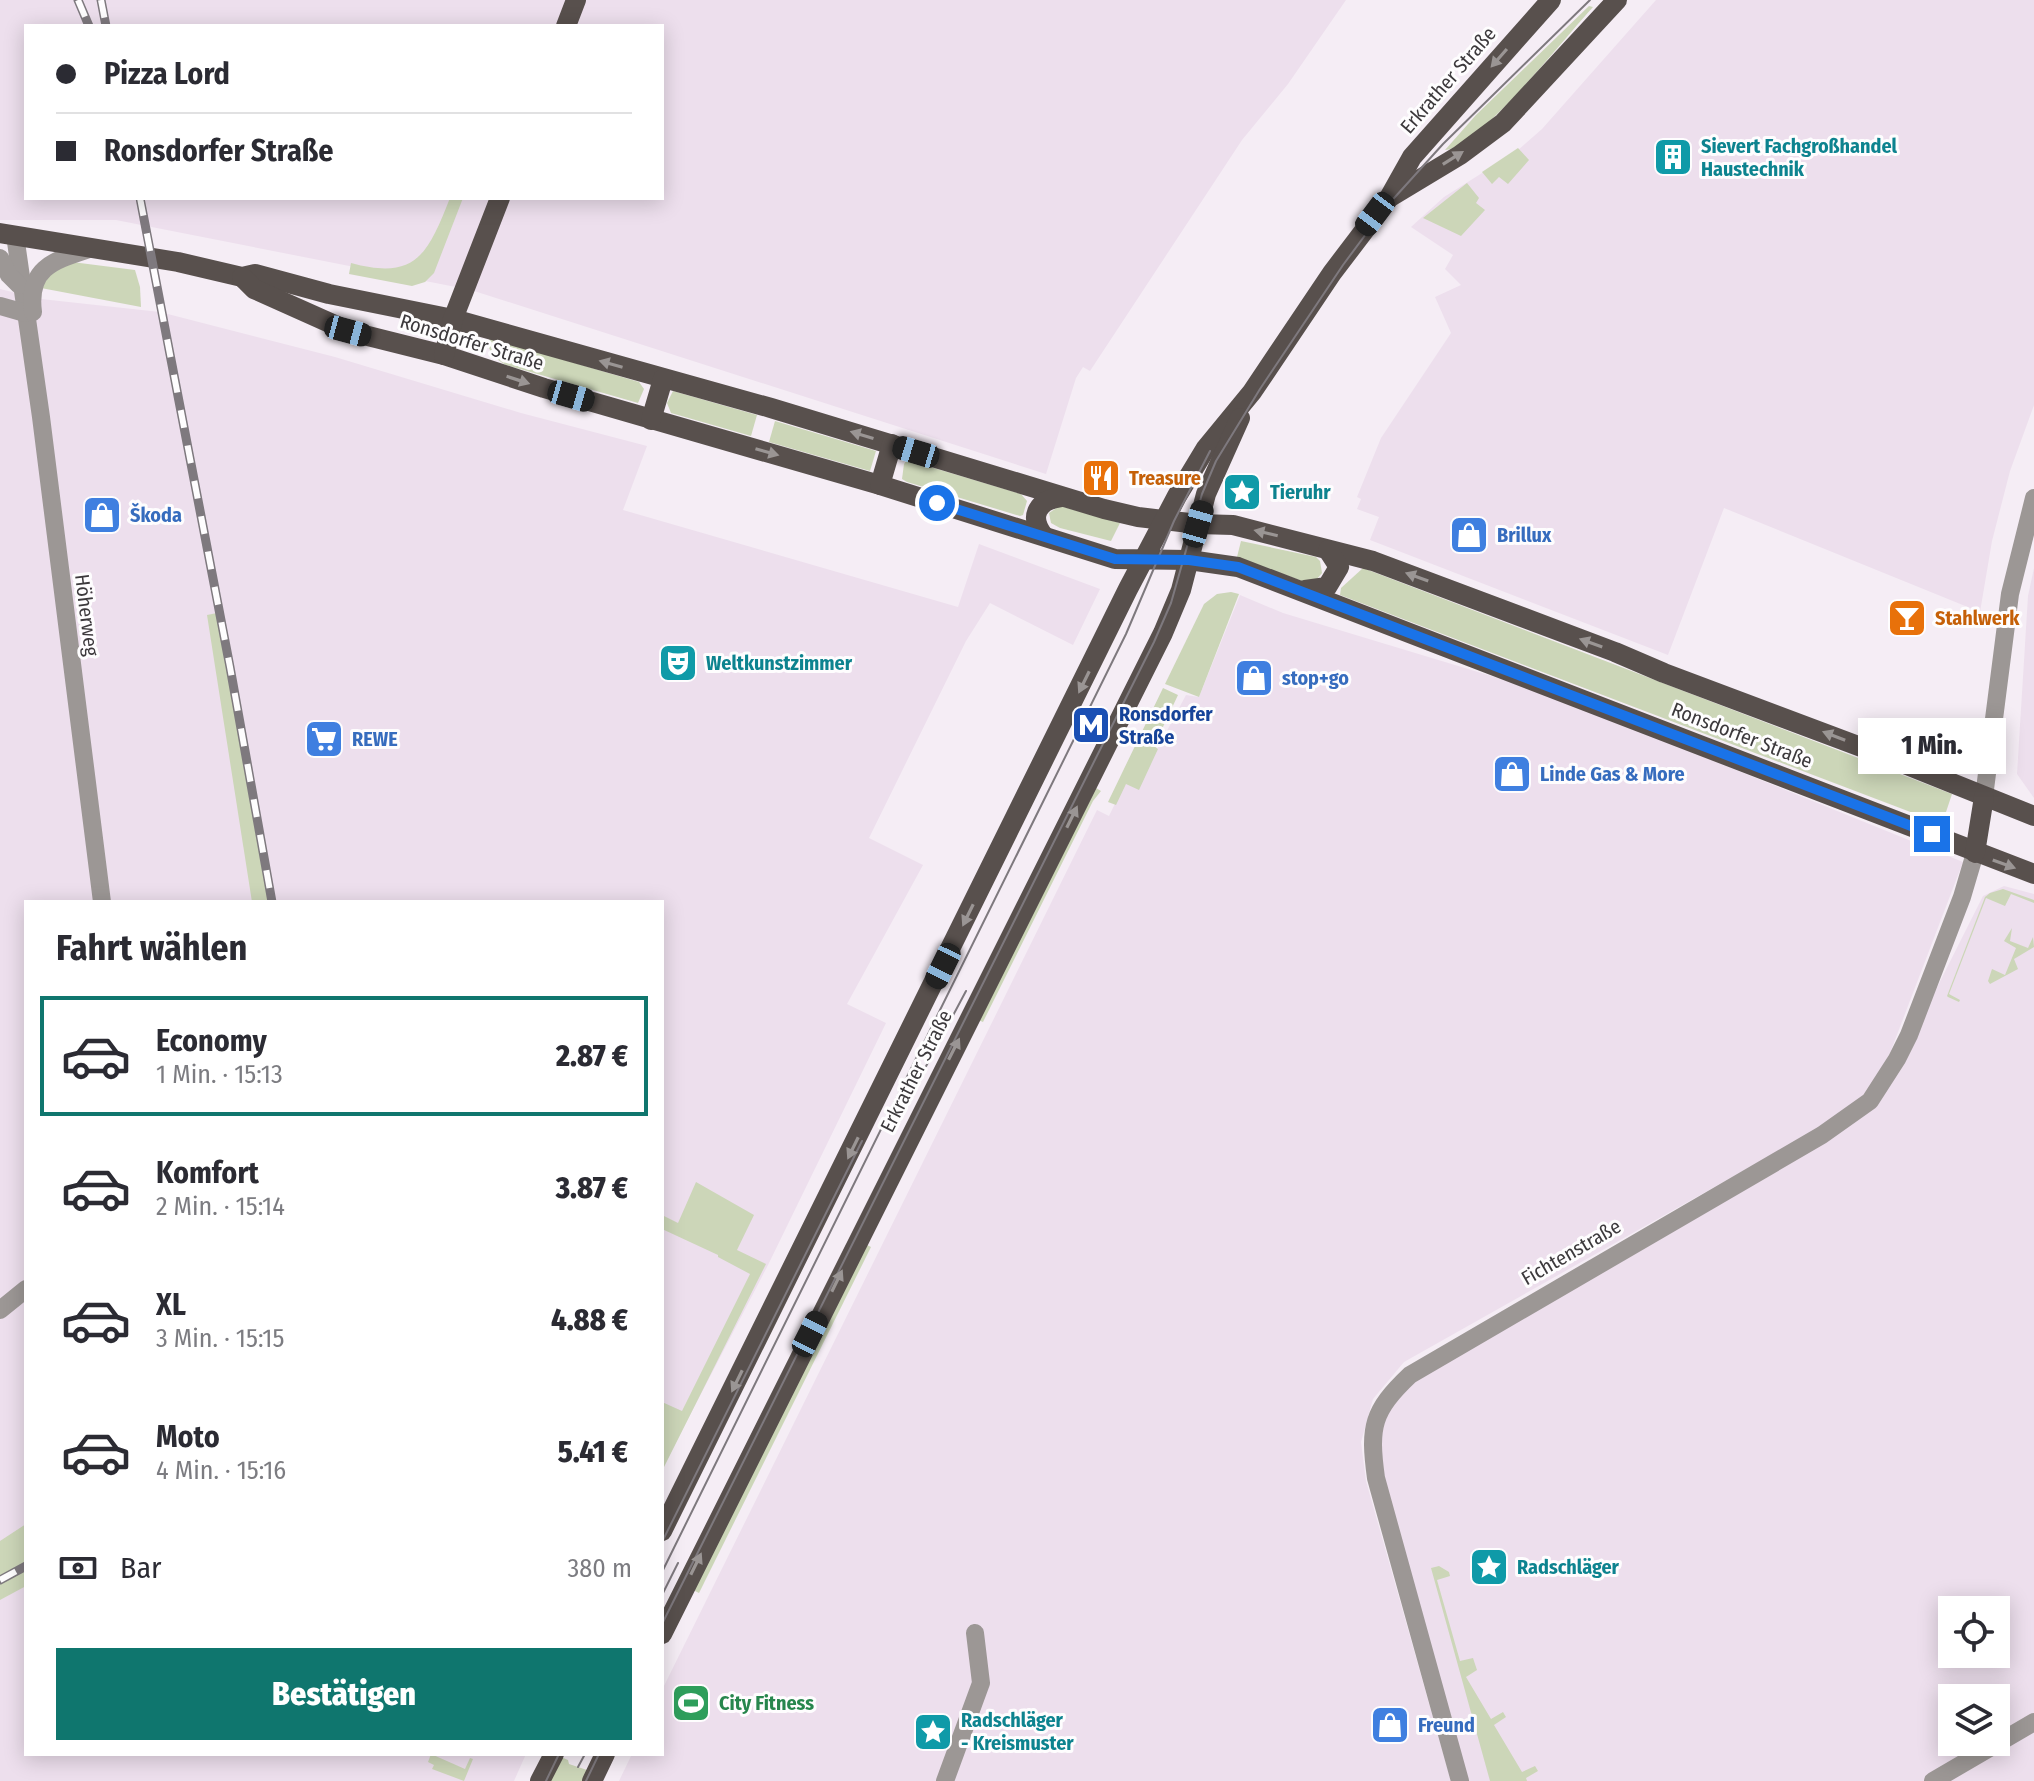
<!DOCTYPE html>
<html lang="de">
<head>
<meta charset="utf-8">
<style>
  body { margin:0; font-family:"Fira Sans Condensed",sans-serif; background:#f2f2f3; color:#2b2b33; height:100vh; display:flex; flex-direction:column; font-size:30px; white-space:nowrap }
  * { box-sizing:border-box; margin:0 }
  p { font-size:26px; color:#7c7c81 }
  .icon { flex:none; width:44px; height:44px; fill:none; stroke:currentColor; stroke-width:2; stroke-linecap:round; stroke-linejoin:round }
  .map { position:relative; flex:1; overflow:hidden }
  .panel { position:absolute; left:24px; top:900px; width:640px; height:856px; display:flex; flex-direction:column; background:#fff; border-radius:0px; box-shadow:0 4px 20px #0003 }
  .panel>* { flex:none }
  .guide { position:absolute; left:24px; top:24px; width:640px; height:176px; border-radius:0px; box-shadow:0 4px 20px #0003; display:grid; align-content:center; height:176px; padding:0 32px; background:#fff }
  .buttons { position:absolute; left:1938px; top:1596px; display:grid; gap:16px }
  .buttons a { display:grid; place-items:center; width:72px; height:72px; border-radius:0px; background:#fff; box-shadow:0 4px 20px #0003; font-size:40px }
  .end { position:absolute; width:36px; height:36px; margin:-18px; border:10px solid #1a73e8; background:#fff; box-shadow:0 0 0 4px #fff }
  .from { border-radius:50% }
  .bubble { position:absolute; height:56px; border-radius:0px; background:#fff; box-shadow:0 4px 20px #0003; font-size:26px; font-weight:800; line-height:56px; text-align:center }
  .car { position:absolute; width:24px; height:48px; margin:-24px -12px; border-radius:10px; box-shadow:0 0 6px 2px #0007; background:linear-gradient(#222 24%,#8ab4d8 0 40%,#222 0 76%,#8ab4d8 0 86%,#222 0) }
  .guide b { display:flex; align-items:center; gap:28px; height:76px; font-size:30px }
  .guide b+b { border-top:2px solid #e1e1e2 }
  .guide i { width:20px; height:20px; background:#2b2b33 }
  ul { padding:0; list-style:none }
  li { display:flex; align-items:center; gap:24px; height:120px; margin:0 16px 12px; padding:0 16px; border:4px solid transparent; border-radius:0px }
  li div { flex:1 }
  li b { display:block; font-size:30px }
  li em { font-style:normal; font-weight:800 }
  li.current { border-color:#0f766e }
  li>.icon { width:72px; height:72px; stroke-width:1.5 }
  h2 { padding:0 32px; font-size:36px; line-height:96px }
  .pay { display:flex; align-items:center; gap:20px; height:88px; padding:0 32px; font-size:30px }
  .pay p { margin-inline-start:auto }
  .button { display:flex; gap:16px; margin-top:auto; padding:16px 32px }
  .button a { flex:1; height:92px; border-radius:0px; background:#0f766e; color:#fff; font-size:32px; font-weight:800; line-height:92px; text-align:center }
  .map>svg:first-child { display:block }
</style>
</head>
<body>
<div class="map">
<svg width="2034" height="1781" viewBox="0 0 2034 1781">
  <rect width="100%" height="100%" fill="#f5edf5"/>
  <g fill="#eddfed" fill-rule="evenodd">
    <path d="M0,0H1346L1288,84L1242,140L1090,371L1083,367L1076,378L1046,474L471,290L116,220H0ZM26,26H662V198H26Z"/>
    <polygon points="1656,0 2034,0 2034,405 2010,471 1992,541 1980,612 1724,508 1668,655 1370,540 1379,517 1357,509 1361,499 1357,497 1381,438 1451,333 1435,297 1461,285 1445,269 1453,255 1411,227 1444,197 1517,151 1542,129"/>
    <polygon points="0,289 41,299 160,312 335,357 521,413 647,446 623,510 958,607 979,544 1100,589 1073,645 990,603 966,641 869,838 923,865 847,1004 886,1023 768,1265 662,1469 662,902 26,902 26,1564 0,1579"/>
    <polygon points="2034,568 2034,798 2017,774 2028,596"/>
    <polygon points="1240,595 1283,613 1541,691 1963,862 1890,1053 1865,1098 1833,1120 1404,1362 1373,1399 1361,1442 1366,1481 1451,1781 619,1781 632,1754 662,1754 662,1690 1097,810 1109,816 1126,781 1137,787 1186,695 1199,697"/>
    <path d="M2004,886L2034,894V1781H1466L1378,1476L1381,1412L1406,1383L1878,1105L1983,896ZM1952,1610H1996V1654H1952ZM1952,1698H1996V1742H1952Z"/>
    <polygon points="26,1579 26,1754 526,1754 514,1781 0,1781 0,1592"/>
  </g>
  <g fill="#ccd6b8">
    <path d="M1589,6L1593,7C1566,36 1480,147 1445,150L1476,115Z"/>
    <polygon points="1518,148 1529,160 1508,184 1499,177 1492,184 1482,172"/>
    <polygon points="1467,183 1479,198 1476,203 1485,210 1461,236 1423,218"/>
    <path d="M450,198H463L434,273L425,282L412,286L349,274L351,263C417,281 428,253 450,198Z"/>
    <polygon points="72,262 135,270 140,287 141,307 41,288 52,272"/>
    <path d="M490,338L639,382L644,389L638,403L506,365C495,359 491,354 487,343Z"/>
    <polygon points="673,391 757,415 751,436 671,413 667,403"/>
    <polygon points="775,421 876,451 870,471 769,442"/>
    <polygon points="907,460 1021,494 1027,501 1023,515 1020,516 907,482 902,479 904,464"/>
    <polygon points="1058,507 1064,507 1120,523 1111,541 1060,528 1051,523 1049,513"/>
    <polygon points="1241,541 1316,557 1320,561 1322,573 1317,579 1302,581 1237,557"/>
    <polygon points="1363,568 1952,794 1942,824 1340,595 1341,588"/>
    <polygon points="1231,592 1239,594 1199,697 1165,684 1204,604 1217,594"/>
    <polygon points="217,613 268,902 252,902 207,615"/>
    <polygon points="1163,688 1178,695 1154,746 1158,749 1139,790 1126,784 1116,805 1108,802"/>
    <polygon points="1096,788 1101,791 1093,801 983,1022 978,1020"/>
    <polygon points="2003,889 2034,900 2034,903 2011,894 2005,906 1986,898 1949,994 1960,1000 1959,1002 1948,997 1947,996 1985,897 1990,893"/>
    <polygon points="2012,928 2010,941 2028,948 2033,937 2034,947 2014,959 2018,969 1990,984 1988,981 1992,969 2005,975 2016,948 2004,941"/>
    <polygon points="696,1182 754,1215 737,1250 766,1264 662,1471 662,1402 682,1411 750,1274 718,1257 718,1255 662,1229 662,1215 678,1223"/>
    <polygon points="865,1244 871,1247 699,1593 693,1590"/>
    <polygon points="26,1524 26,1586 0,1600 0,1541"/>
    <polygon points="1439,1566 1449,1572 1450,1576 1437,1580 1460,1661 1473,1658 1477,1670 1466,1677 1491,1719 1503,1712 1506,1717 1494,1725 1522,1772 1535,1766 1538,1771 1526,1778 1527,1781 1490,1781 1431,1568"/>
    <polygon points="431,1754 465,1769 470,1758 473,1759 464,1781 432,1769 434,1765 428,1762"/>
    <polygon points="561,1757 568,1760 569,1764 587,1770 582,1781 549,1781"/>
  </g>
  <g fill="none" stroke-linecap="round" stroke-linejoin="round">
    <g stroke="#9c9795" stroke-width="18">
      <polyline points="15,235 41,417 102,902"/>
      <polyline points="0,258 9,275 19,285"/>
      <polyline points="0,306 25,313"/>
      <path d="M33,312C27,266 56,260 92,248"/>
      <polyline points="1984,797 2010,594 2034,498"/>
      <polyline points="0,1310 26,1289"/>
      <polyline points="945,1781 981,1683 975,1633"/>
      <path d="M1460,1781L1376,1478C1369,1427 1372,1411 1410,1375L1822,1135L1870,1101L1897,1059L1909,1035L1962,897L1975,853"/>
      <polyline points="1933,1781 2034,1722"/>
    </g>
    <g stroke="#58504d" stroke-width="20">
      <polyline points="566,26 576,0"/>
      <polyline points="1392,196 1460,155 1503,123 1617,0"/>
      <polyline points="0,233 178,262 242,277 255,274 329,294 453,319 771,408 1104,509 1138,517 1198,524 1233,525 1373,561 1615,652 1664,673 1877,753 2034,816"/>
      <polyline points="242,277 254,289 348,331 444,355 544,388 880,485 1115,559 1189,560 1238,567 2034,874"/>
      <polyline points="444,355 453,319 500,198"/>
      <polyline points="651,420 663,379"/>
      <polyline points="880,485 892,444"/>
      <path d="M1043,535C1028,515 1039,500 1061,497"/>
      <polyline points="1305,590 1327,587 1339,567 1328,550"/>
      <polyline points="1975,853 1984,797"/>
      <polyline points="662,1531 1128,589 1177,496 1206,448 1252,392 1332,273 1389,198 1412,157 1551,0"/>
      <polyline points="662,1634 1163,633 1181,590 1206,494 1240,418"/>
      <polyline points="540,1781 554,1754"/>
      <polyline points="592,1781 605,1754"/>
    </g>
    <g stroke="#7e797e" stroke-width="2">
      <polyline points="915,1087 966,991"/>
      <polyline points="662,1542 862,1141"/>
      <polyline points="662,1572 1126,634 1174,521 1210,451"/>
      <polyline points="662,1595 678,1563"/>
      <polyline points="662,1624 1154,642 1171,603 1202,494 1216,461 1260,389 1343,265 1386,207 1443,144 1590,0"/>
      <polyline points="578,1767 585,1754"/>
      <polyline points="546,1781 559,1754"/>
      <polyline points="586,1781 599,1754"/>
    </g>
    <g stroke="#7e797e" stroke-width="9">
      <g id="rail">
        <polyline points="78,0 89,26"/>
        <polyline points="101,0 106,26"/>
        <polyline points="140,198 230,667 272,902"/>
        <polyline points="0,1580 26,1566"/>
      </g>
    </g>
    <use href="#rail" stroke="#fefdfe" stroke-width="6" stroke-dasharray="18" stroke-linecap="butt"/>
  </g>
  <defs><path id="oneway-solid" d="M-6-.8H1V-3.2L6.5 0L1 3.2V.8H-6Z" transform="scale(2)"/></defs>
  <g fill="#9a9594">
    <use href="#oneway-solid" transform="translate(1499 58) rotate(131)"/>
    <use href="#oneway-solid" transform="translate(1453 158) rotate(-32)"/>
    <use href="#oneway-solid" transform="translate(611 364) rotate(-164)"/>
    <use href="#oneway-solid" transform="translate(518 380) rotate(18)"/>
    <use href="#oneway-solid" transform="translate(862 435) rotate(-163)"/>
    <use href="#oneway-solid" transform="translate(767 452) rotate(16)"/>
    <use href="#oneway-solid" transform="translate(1266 533) rotate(-167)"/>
    <use href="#oneway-solid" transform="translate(1417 577) rotate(-160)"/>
    <use href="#oneway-solid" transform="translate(1591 643) rotate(-160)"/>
    <use href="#oneway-solid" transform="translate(1084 682) rotate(116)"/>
    <use href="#oneway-solid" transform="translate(1834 736) rotate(-159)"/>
    <use href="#oneway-solid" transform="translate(1072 817) rotate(-64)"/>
    <use href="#oneway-solid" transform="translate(2004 864) rotate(20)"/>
    <use href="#oneway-solid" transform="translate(968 915) rotate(116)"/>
    <use href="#oneway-solid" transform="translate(954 1049) rotate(-63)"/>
    <use href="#oneway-solid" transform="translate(853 1148) rotate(116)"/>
    <use href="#oneway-solid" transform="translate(837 1281) rotate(-64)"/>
    <use href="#oneway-solid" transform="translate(737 1381) rotate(116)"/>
    <use href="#oneway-solid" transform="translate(696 1564) rotate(-64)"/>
  </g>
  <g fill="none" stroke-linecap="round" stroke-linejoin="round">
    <polyline stroke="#1a73e8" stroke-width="10" points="937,503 1115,559 1189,560 1238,567 1932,834"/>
  </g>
  <defs>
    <g id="building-square" transform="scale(2)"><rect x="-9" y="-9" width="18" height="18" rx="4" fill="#0f9aa8" stroke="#fefdfe"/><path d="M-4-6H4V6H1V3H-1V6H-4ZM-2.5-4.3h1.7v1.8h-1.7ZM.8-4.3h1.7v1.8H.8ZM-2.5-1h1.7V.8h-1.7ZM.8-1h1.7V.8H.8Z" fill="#fff"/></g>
    <g id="restaurant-square" transform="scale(2)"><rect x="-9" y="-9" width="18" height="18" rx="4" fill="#e8710a" stroke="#fefdfe"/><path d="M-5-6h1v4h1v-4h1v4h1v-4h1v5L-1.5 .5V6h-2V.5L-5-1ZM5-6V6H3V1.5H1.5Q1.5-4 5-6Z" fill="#fff"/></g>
    <g id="sight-square" transform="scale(2)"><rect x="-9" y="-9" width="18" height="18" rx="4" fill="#0f9aa8" stroke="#fefdfe"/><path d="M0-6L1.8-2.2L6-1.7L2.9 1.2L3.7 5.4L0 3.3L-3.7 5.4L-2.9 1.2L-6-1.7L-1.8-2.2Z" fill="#fff"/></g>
    <g id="shop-square" transform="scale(2)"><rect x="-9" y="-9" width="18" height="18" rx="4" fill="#3f7fe0" stroke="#fefdfe"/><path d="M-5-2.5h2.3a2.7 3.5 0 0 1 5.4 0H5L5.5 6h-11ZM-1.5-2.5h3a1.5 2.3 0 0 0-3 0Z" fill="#fff"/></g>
    <g id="bar-square" transform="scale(2)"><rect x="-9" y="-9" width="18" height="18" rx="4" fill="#e8710a" stroke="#fefdfe"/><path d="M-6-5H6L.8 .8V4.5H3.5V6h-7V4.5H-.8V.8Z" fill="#fff"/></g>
    <g id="theatre-square" transform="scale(2)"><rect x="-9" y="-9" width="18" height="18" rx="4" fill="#0f9aa8" stroke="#fefdfe"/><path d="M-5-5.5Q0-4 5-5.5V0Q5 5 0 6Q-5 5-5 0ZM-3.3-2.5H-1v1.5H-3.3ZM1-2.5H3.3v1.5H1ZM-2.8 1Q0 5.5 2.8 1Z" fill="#fff"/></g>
    <g id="metro-square" transform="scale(2)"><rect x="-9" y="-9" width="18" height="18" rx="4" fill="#1a4fb4" stroke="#fefdfe"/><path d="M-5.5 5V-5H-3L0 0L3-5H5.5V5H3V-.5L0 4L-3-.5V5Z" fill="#fff"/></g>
    <g id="supermarket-square" transform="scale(2)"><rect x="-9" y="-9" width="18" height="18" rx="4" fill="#3f7fe0" stroke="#fefdfe"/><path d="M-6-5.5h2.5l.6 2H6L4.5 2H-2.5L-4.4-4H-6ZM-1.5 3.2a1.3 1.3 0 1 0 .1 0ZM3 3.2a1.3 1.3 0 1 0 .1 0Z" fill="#fff"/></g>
    <g id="stadium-square" transform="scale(2)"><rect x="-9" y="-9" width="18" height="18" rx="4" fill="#2e9e5b" stroke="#fefdfe"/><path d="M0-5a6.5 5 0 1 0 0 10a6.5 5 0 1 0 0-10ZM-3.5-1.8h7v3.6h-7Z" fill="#fff"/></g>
  </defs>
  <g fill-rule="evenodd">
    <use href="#building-square" x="1673" y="157"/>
    <use href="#restaurant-square" x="1101" y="478"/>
    <use href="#sight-square" x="1242" y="492"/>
    <use href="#shop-square" x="102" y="515"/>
    <use href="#shop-square" x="1469" y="535"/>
    <use href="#bar-square" x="1907" y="618"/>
    <use href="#theatre-square" x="678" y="663"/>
    <use href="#shop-square" x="1254" y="678"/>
    <use href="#metro-square" x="1091" y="725"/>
    <use href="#supermarket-square" x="324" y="739"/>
    <use href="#shop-square" x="1512" y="774"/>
    <use href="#sight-square" x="1489" y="1567"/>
    <use href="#stadium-square" x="691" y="1703"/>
    <use href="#shop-square" x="1390" y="1725"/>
    <use href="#sight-square" x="933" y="1732"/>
  </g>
  <g text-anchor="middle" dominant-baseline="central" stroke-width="6" stroke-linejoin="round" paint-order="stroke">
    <g font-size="20" fill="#3c393c" stroke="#fefdfe">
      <text transform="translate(1448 80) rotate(-49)">Erkrather Straße</text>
      <text transform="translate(472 342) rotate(17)">Ronsdorfer Straße</text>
      <text transform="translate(87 615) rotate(83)">Höherweg</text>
      <text transform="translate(1742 735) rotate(21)">Ronsdorfer Straße</text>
      <text transform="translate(916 1071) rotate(-63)">Erkrather Straße</text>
      <text transform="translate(1571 1252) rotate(-30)">Fichtenstraße</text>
    </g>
    <g font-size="20" font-weight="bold" fill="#0d838f" stroke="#fefdfe" text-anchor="start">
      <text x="1701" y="146">Sievert Fachgroßhandel<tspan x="1701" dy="23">Haustechnik</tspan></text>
      <text x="1270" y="492">Tieruhr</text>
      <text x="706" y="663">Weltkunstzimmer</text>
      <text x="1517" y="1567">Radschläger</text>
      <text x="961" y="1720">Radschläger<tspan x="961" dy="23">- Kreismuster</tspan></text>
    </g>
    <g font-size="20" font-weight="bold" fill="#c56008" stroke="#fefdfe" text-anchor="start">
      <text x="1129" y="478">Treasure</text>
      <text x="1935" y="618">Stahlwerk</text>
    </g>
    <g font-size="20" font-weight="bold" fill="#366cbe" stroke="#fefdfe" text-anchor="start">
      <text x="130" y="515">Škoda</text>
      <text x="1497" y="535">Brillux</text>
      <text x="1282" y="678">stop+go</text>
      <text x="352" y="739">REWE</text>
      <text x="1540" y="774">Linde Gas &amp; More</text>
      <text x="1418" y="1725">Freund</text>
    </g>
    <g font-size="20" font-weight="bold" fill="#164399" stroke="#fefdfe" text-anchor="start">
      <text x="1119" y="714">Ronsdorfer<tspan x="1119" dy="23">Straße</tspan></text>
    </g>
    <g font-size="20" font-weight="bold" fill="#27864d" stroke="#fefdfe" text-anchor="start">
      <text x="719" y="1703">City Fitness</text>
    </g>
  </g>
</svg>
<div class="buttons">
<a><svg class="icon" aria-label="locate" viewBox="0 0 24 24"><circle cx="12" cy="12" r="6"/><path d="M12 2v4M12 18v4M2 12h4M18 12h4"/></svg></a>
<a><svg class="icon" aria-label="layers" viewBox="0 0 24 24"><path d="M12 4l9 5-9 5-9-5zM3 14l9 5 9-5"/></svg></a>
</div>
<i class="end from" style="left:937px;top:503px"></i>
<i class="end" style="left:1932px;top:834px"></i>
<div class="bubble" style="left:1858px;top:718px;width:148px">1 Min.</div>
<i class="car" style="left:1375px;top:214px;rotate:217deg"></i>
<i class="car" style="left:348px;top:331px;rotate:105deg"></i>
<i class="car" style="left:571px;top:396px;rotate:106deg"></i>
<i class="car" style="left:916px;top:452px;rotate:287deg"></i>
<i class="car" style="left:1198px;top:524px;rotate:16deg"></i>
<i class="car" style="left:943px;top:966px;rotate:206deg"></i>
<i class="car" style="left:810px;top:1334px;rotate:27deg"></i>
<div class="guide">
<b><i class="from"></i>Pizza Lord</b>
<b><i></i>Ronsdorfer Straße</b>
</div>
<section class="panel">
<h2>Fahrt wählen</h2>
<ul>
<li class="current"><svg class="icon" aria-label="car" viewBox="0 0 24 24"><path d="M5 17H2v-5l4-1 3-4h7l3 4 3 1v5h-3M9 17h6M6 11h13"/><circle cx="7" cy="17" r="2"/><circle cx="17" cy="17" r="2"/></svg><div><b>Economy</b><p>1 Min. · 15:13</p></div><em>2.87 €</em></li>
<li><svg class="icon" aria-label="car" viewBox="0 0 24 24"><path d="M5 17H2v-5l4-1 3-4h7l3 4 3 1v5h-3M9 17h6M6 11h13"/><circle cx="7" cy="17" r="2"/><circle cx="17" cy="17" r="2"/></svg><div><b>Komfort</b><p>2 Min. · 15:14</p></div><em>3.87 €</em></li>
<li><svg class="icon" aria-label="car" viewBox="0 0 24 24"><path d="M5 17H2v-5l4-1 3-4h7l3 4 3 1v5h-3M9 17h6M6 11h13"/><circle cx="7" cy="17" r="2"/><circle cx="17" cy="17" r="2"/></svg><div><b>XL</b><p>3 Min. · 15:15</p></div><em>4.88 €</em></li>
<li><svg class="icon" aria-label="car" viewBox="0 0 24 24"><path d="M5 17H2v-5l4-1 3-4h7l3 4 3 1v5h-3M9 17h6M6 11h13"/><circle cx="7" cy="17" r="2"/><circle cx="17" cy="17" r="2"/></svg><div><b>Moto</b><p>4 Min. · 15:16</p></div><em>5.41 €</em></li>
</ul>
<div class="pay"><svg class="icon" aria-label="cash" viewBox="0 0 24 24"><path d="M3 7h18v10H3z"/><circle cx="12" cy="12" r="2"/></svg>Bar<p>380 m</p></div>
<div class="button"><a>Bestätigen</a></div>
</section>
</div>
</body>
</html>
